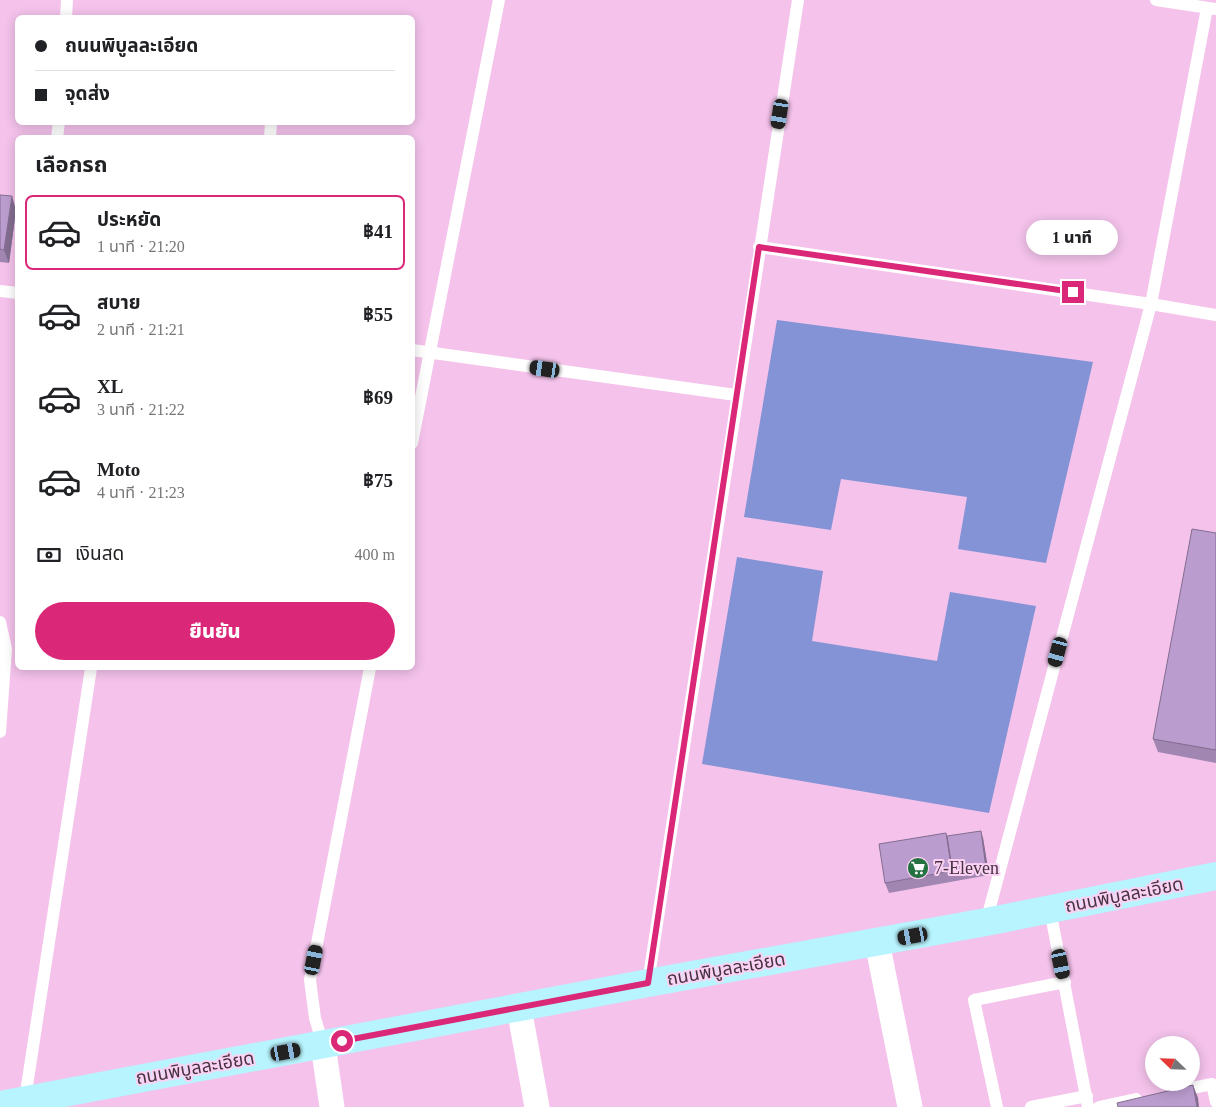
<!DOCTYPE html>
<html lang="th">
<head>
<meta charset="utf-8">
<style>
  body { margin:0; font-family:"Times New Roman","Noto Sans Thai",serif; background:#f6f6f6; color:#202124; height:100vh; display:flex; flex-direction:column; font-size:19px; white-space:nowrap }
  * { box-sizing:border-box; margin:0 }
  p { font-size:16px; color:#757577 }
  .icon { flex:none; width:28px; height:28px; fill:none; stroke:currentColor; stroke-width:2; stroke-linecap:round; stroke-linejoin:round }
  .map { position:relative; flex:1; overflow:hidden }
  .details { position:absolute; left:15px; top:135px; width:400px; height:535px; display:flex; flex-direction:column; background:#fff; border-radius:8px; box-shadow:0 2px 12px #0003 }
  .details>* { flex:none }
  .banner { position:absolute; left:15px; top:15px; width:400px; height:110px; border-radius:8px; box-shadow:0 2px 12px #0003; display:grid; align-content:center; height:110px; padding:0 20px; background:#fff }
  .needle { width:32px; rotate:293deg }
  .fabs { position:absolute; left:1145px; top:1036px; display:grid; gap:10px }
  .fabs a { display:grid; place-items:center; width:55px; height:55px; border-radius:50%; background:#fff; box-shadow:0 2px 12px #0003; font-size:25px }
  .end { position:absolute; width:22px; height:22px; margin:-11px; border:6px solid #db2777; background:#fff; box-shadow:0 0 0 2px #fff }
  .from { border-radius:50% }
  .bubble { position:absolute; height:35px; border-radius:18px; background:#fff; box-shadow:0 2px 12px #0003; font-size:16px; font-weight:800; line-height:35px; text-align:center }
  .car { position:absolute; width:15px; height:30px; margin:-15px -8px; border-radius:6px; box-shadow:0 0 4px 1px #0007; background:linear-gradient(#222 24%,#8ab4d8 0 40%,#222 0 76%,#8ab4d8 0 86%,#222 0) }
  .banner b { display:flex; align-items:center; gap:18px; height:48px; font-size:19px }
  .banner b+b { border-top:1px solid #e0e0e0 }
  .banner i { width:12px; height:12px; background:#202124 }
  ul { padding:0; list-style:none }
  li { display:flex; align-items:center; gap:15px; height:75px; margin:0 10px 8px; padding:0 10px; border:2px solid transparent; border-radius:8px }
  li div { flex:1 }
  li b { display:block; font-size:19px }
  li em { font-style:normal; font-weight:800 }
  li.active { border-color:#db2777 }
  li>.icon { width:45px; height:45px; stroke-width:1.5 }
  h2 { padding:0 20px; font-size:22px; line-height:60px }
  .pay { display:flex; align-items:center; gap:12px; height:55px; padding:0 20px; font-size:19px }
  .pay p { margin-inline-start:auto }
  .primary-button { display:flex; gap:10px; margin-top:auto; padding:10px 20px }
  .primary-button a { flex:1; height:58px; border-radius:30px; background:#db2777; color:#fff; font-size:20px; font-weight:800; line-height:58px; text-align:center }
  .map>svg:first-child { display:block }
</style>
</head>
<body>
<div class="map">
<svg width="1216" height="1107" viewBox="0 0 1216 1107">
  <rect width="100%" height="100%" fill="#f4c2eb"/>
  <g fill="#8393d5">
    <polygon points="777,320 1093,362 1046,563 958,549 967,497 841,479 831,530 744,517"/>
    <polygon points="737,557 823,571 812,641 937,661 950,592 1036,606 989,813 702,764"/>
  </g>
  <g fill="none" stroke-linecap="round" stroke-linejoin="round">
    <g stroke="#fff" stroke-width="12">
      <polyline points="1156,0 1216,9"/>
      <polyline points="66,18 67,0"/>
      <polyline points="57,138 59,122"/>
      <polyline points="270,138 271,122"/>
      <polyline points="759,247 1151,304 1216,315"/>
      <polyline points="0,291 18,293"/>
      <polyline points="412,350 736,395"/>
      <polyline points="412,443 499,0"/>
      <polyline points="0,622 6,649 0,732"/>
      <polyline points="1050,910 1088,1107"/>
      <polyline points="986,922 1151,304 1207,8"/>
      <polyline points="648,983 798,0"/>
      <polyline points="323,1045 315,1018 310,980 370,668"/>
      <polyline points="1177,1091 1212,1084 1216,1102"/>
      <polyline points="25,1099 91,668"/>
      <polyline points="997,1107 974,1000 1065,982"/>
      <polyline points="1031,1107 1087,1096"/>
      <polyline points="1099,1107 1136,1099"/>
    </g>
    <g stroke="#fff" stroke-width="25">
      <polyline points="877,942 910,1107"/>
      <polyline points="519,1008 537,1107"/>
      <polyline points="323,1045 332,1107"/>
    </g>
    <polyline stroke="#b8f4fe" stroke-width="28" points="0,1105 648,983 986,922 1216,876"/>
  </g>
  <g fill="#a186b1">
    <polygon points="0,195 16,210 9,263 0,262"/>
    <polygon points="1216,533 1216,763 1158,752 1153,739"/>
    <polygon points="947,836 983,838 989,875 889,893 885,883"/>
  </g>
  <g fill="#836d90">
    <polygon points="12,196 16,210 9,263 4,250"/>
    <polygon points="981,831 983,838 989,875 986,868"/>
    <polygon points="1193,1085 1198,1098 1199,1107 1197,1107"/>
  </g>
  <g fill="#bb9cce" stroke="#836d90">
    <polygon points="0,195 12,196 4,250 0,249"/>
    <polygon points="1192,529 1216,533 1216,750 1153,739"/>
    <polygon points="981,831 986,868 953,874 947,836"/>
    <polygon points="946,833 952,871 885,883 879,844"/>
    <polygon points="1193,1085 1197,1107 1118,1107 1117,1103"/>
  </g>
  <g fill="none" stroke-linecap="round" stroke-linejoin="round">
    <polyline stroke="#db2777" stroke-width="6" points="342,1041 648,983 759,247 1073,292"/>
  </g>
  <defs>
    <g id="supermarket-disc" transform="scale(1.125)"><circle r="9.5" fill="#247242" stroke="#fbd2f3"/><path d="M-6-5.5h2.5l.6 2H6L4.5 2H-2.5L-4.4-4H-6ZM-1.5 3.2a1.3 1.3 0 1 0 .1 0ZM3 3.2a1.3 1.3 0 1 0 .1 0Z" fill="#fff"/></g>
  </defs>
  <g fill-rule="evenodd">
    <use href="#supermarket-disc" x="918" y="868"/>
  </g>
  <g text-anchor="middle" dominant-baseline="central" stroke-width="4" stroke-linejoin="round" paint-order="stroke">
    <g font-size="18" fill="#463242" stroke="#fbd2f3" text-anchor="start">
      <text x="934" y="868">7-Eleven</text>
    </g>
    <g font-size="18" fill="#463242" stroke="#fbd2f3">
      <text transform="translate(1124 895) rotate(-11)">ถนนพิบูลละเอียด</text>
      <text transform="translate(726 969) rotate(-10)">ถนนพิบูลละเอียด</text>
      <text transform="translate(195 1068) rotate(-10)">ถนนพิบูลละเอียด</text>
    </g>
  </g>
</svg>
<div class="fabs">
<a><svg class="needle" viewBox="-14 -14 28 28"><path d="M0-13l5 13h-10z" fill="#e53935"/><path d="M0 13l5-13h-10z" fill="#757577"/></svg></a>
</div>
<i class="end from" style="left:342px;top:1041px"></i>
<i class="end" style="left:1073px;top:292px"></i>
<div class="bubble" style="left:1026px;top:220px;width:92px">1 นาที</div>
<i class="car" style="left:780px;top:114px;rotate:189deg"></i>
<i class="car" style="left:545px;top:369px;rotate:278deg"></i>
<i class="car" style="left:1058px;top:652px;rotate:195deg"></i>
<i class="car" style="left:913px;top:936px;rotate:260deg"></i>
<i class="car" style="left:314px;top:960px;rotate:11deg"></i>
<i class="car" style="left:1061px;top:964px;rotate:168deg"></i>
<i class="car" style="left:286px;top:1052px;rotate:80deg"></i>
<div class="banner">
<b><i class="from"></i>ถนนพิบูลละเอียด</b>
<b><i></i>จุดส่ง</b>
</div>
<section class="details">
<h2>เลือกรถ</h2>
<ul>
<li class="active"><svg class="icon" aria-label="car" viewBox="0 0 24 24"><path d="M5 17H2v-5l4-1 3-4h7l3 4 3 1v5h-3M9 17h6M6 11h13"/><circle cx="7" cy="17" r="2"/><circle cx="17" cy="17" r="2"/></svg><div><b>ประหยัด</b><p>1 นาที · 21:20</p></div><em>฿41</em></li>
<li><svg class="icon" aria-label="car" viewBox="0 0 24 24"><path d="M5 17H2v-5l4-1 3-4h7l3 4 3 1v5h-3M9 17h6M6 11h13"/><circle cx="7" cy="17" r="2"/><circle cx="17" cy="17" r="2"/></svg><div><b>สบาย</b><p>2 นาที · 21:21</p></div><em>฿55</em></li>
<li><svg class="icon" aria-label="car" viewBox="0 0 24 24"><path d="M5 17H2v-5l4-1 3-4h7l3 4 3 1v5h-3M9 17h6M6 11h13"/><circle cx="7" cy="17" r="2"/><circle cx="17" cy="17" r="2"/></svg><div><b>XL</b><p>3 นาที · 21:22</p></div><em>฿69</em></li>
<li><svg class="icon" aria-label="car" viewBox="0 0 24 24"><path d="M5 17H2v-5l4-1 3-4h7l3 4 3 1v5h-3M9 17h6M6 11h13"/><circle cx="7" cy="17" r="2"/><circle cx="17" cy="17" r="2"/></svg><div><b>Moto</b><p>4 นาที · 21:23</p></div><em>฿75</em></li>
</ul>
<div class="pay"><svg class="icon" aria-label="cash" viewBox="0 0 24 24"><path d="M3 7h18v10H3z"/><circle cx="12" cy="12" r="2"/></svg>เงินสด<p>400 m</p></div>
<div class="primary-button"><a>ยืนยัน</a></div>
</section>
</div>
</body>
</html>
